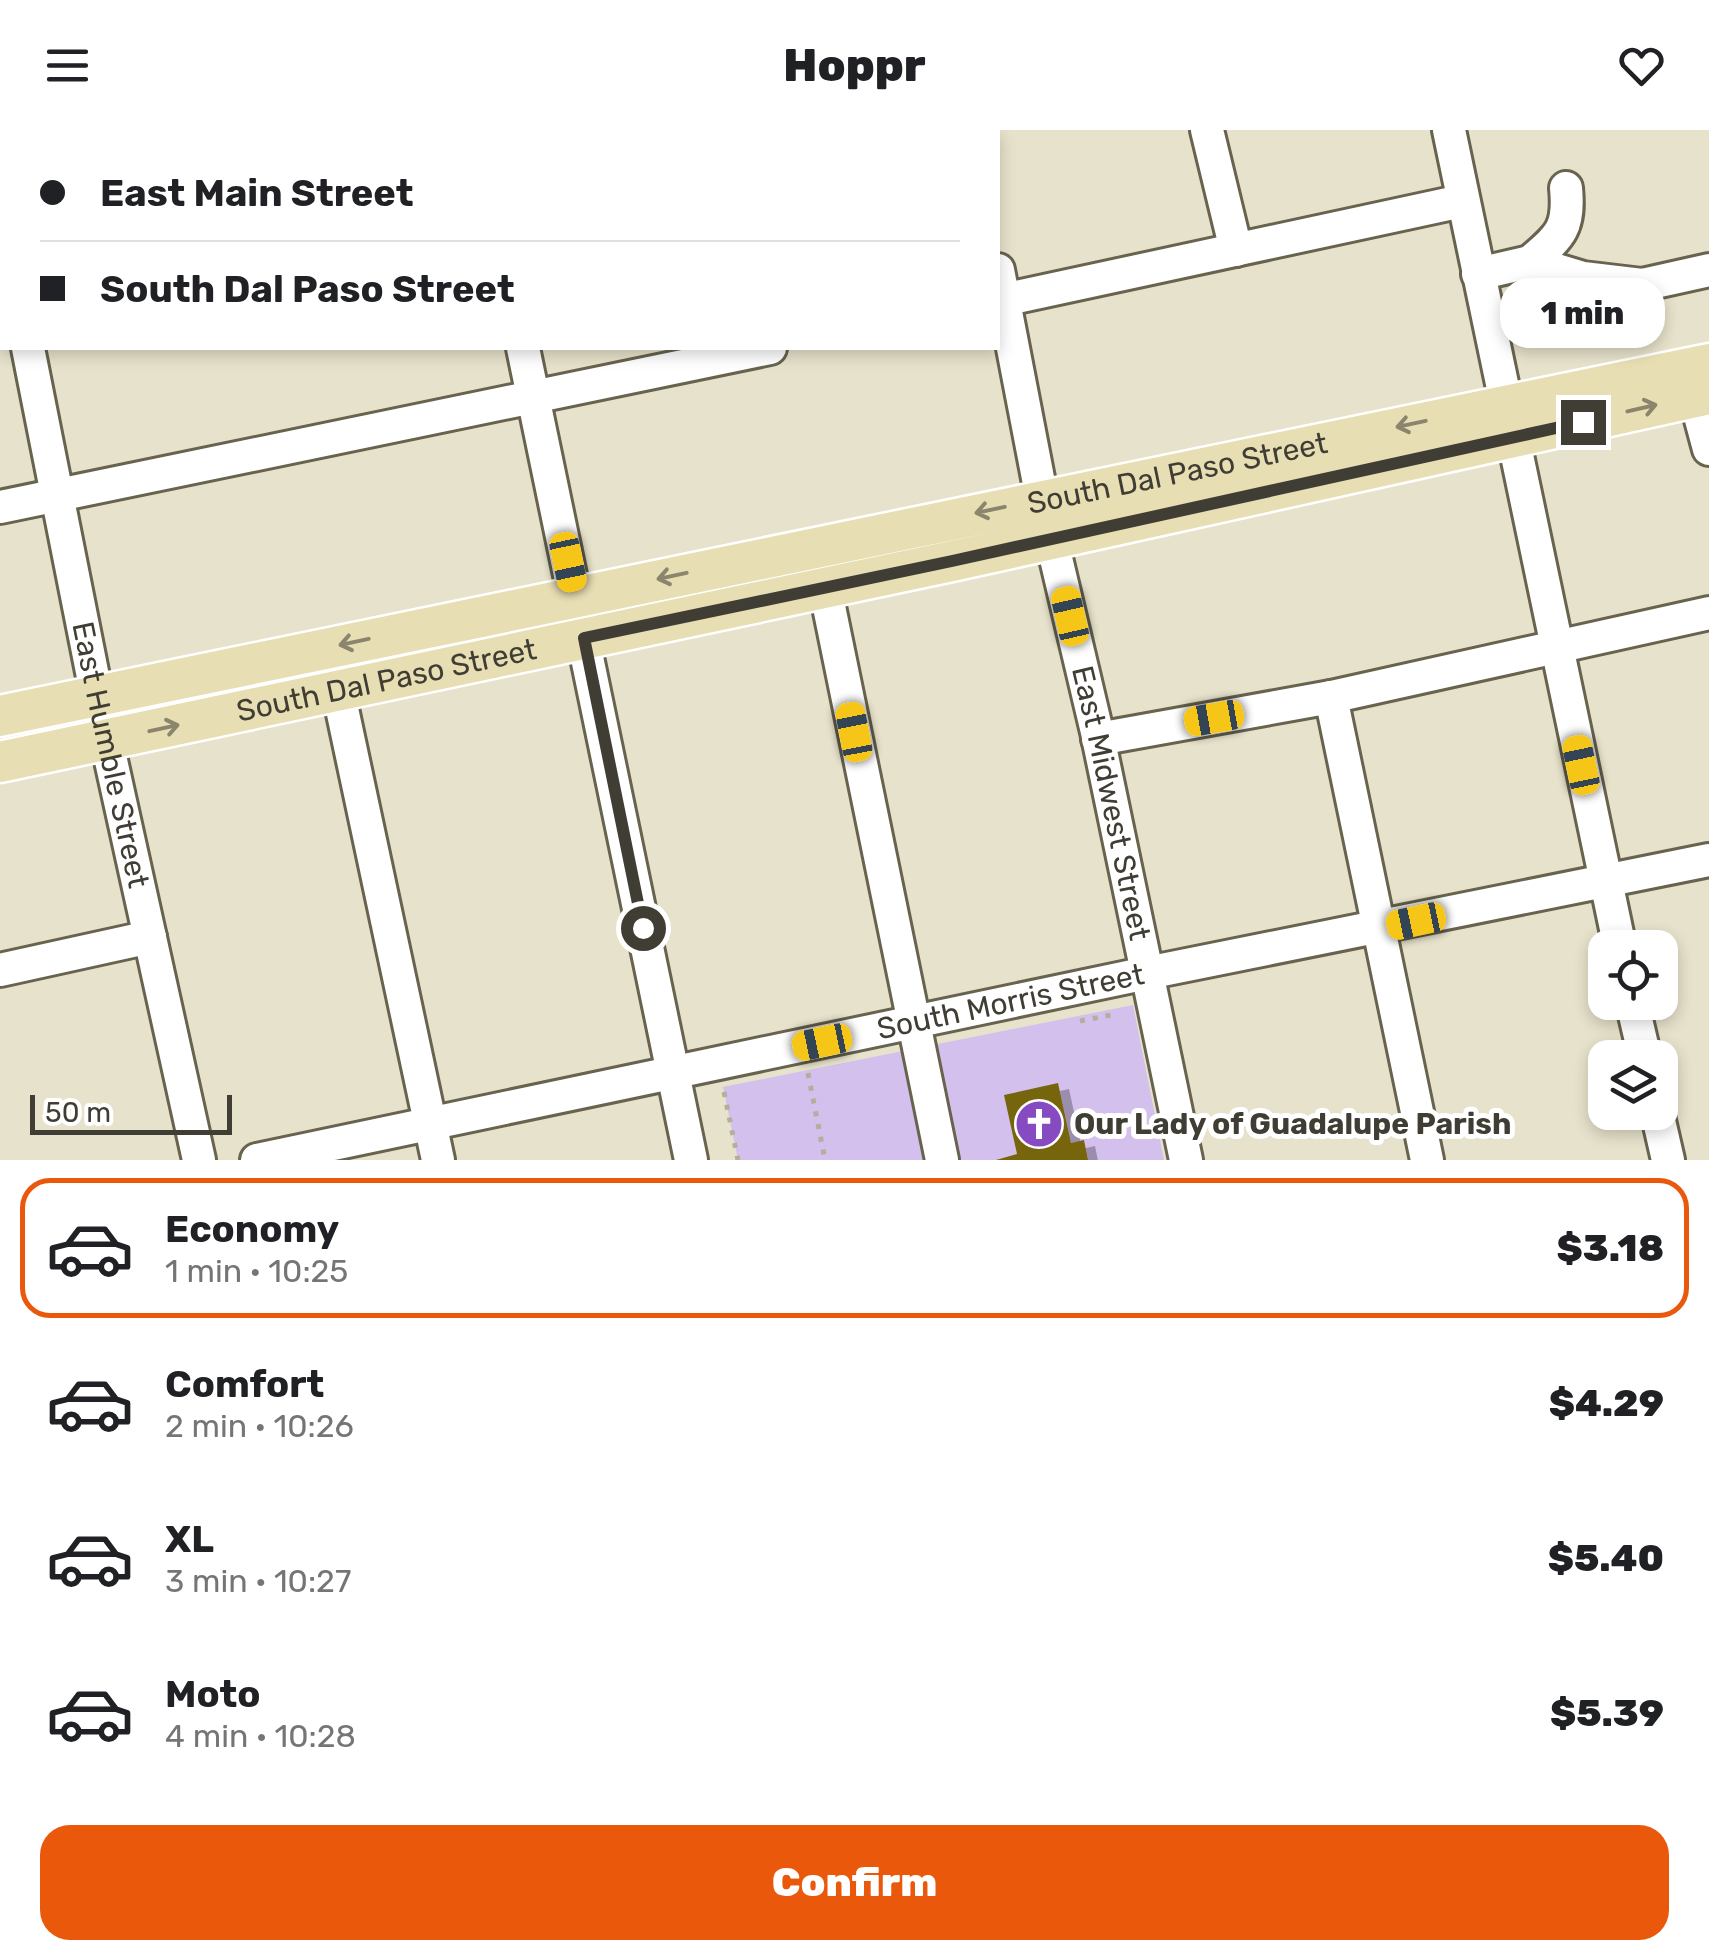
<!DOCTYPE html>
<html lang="en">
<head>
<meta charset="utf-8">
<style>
  body { margin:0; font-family:Rubik,sans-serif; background:#f2f2f2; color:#202124; height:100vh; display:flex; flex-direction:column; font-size:38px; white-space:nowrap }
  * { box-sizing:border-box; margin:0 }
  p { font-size:32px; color:#757577 }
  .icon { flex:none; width:55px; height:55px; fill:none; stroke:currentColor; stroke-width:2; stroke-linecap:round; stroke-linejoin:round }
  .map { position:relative; height:1030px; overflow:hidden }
  .details { display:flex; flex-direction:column; background:#fff; flex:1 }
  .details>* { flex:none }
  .guide { position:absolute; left:0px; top:0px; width:1000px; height:220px; box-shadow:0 5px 15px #0003; display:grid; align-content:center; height:220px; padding:0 40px; background:#fff }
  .fabs { position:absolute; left:1588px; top:800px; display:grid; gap:20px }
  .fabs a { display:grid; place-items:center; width:90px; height:90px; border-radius:20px; background:#fff; box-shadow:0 5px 15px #0003; font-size:50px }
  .scale { position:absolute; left:30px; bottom:25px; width:202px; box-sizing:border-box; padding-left:10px; border:5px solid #3f3d34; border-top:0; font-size:28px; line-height:35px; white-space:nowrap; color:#3f3d34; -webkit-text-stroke:8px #fff; paint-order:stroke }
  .end { position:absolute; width:45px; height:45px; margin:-22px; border:12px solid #3f3d34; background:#fff; box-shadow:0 0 0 5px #fff }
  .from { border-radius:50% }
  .bubble { position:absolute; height:70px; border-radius:30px; background:#fff; box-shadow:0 5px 15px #0003; font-size:32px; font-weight:800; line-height:70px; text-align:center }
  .car { position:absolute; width:30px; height:60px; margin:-30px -15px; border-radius:12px; box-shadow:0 0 8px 2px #0007; background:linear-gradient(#f5c518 24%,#345 0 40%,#f5c518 0 76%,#345 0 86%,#f5c518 0) }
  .guide b { display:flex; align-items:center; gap:35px; height:95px; font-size:38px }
  .guide b+b { border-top:2px solid #e0e0e0 }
  .guide i { width:25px; height:25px; background:#202124 }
  ul { padding:18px 0 0; list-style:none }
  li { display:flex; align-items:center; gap:30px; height:140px; margin:0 20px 15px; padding:0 20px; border:5px solid transparent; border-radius:30px }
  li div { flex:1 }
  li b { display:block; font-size:38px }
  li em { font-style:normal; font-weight:800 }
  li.current { border-color:#ea580c }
  li>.icon { width:90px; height:90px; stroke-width:1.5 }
  .button { display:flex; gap:20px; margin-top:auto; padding:20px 40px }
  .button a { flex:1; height:115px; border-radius:30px; background:#ea580c; color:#fff; font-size:40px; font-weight:800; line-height:115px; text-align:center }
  header { display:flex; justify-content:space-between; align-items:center; height:130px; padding:0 40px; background:#fff; font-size:45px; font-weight:800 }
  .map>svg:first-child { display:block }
</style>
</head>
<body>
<header><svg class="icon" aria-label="menu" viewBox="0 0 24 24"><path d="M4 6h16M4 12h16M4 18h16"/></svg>Hoppr<svg class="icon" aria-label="heart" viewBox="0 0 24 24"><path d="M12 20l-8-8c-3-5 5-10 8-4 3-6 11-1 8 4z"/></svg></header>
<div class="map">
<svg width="1709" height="1030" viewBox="0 0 1709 1030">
  <defs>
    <filter id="shadow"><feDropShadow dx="11" dy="6" stdDeviation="0" flood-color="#0004"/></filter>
  </defs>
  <rect width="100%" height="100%" fill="#e7e2cb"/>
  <polygon fill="#d3c0ed" points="1133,875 1164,1030 738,1030 723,957"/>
  <polygon fill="#766510" filter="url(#shadow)" points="1058,953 1071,1013 1084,1010 1088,1030 996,1030 1017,1024 1004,965"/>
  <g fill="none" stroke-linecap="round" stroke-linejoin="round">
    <g stroke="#67634e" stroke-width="38">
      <g id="minor">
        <polyline points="224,0 224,2"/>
        <polyline points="478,0 478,2"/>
        <polyline points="723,0 724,2"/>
        <polyline points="970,0 971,2"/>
        <polyline points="1207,0 1236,120"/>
        <polyline points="1449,0 1620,818"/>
        <polyline points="548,2 560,0"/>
        <polyline points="0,75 2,87"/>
        <polyline points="0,118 2,117"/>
        <path d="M1530,132C1560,106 1570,99 1566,58"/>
        <path id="s1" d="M998,140L1042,369L1097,602L1186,1030"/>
        <polyline points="1478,144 1530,132 1583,148 1642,155 1709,140"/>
        <polyline points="998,171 1462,71"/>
        <path id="s2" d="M28,218L97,567L199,1030"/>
        <polyline points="523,218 691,1030"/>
        <polyline points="1695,267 1709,319"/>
        <polyline points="0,377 770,218"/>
        <polyline points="825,457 942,1030"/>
        <polyline points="338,560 438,1030"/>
        <polyline points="1331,567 1427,1030"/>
        <polyline points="1098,609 1331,567 1709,483"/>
        <polyline points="0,840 150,807"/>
        <polyline points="1632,872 1645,928"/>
        <polyline points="1657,982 1668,1030"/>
        <path id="s3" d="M257,1030L1147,843L1709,730"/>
      </g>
    </g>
    <g stroke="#fff" stroke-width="45">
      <g id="major">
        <path id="s4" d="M0,586L1709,234"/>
        <path id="s5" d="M0,632L952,431L1709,264"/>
      </g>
    </g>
    <g stroke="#b3af9c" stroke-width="5" stroke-dasharray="5 8" stroke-linecap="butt">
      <polyline points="1080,891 1111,885"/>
      <polyline points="808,943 825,1030"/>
      <polyline points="724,962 738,1030"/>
    </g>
    <use href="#minor" stroke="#fff" stroke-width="32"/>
    <use href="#major" stroke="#e8deb3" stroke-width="40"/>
  </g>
  <defs><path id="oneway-shaft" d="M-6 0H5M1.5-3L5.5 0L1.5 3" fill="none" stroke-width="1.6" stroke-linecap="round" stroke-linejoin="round" transform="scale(2.5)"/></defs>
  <g stroke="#8b856d">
    <use href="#oneway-shaft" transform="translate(1642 278) rotate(-13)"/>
    <use href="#oneway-shaft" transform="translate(1411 294) rotate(168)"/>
    <use href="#oneway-shaft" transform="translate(990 380) rotate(168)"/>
    <use href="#oneway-shaft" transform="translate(672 446) rotate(168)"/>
    <use href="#oneway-shaft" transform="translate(354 512) rotate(168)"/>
    <use href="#oneway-shaft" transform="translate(164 598) rotate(-12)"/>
  </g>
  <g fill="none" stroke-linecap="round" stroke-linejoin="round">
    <polyline stroke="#3f3d34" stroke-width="12" points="643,798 584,508 952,431 1583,292"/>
  </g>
  <defs>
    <g id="church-disc" transform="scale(2.5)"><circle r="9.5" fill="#874bc1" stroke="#fff"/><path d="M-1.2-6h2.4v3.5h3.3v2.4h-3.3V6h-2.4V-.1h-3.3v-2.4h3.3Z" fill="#fff"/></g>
  </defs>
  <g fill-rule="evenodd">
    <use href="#church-disc" x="1039" y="994"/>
  </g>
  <g text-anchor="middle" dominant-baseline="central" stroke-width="10" stroke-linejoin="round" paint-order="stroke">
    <g font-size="30" fill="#3f3d34" stroke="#fff">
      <text stroke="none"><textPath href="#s4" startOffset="1202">South Dal Paso Street</textPath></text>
      <text stroke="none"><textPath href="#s5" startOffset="395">South Dal Paso Street</textPath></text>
      <text stroke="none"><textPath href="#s2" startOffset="415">East Humble Street</textPath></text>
      <text stroke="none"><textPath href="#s1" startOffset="545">East Midwest Street</textPath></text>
      <text stroke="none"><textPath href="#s3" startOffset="770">South Morris Street</textPath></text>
    </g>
    <g font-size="30" font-weight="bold" fill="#3f3d34" stroke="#fff" text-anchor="start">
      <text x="1074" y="994">Our Lady of Guadalupe Parish</text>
    </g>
  </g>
</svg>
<div class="fabs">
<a><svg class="icon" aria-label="locate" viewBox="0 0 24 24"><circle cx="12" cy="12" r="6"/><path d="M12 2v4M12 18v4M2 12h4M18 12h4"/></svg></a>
<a><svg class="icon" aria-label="layers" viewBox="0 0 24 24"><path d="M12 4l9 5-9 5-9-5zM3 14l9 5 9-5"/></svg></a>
</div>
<div class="scale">50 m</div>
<i class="end from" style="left:643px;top:798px"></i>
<i class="end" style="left:1583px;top:292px"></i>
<div class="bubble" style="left:1500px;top:148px;width:165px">1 min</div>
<i class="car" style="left:568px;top:432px;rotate:168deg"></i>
<i class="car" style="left:1070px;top:486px;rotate:347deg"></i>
<i class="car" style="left:1214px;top:588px;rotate:260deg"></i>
<i class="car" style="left:854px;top:602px;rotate:349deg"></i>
<i class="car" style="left:1581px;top:635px;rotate:348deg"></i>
<i class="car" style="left:1416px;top:791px;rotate:258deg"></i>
<i class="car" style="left:822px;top:912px;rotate:258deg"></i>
<div class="guide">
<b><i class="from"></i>East Main Street</b>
<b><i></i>South Dal Paso Street</b>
</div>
</div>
<section class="details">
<ul>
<li class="current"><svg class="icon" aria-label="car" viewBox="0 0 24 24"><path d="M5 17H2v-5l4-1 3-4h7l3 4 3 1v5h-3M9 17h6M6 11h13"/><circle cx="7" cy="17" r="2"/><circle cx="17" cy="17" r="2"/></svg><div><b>Economy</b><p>1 min · 10:25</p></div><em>$3.18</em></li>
<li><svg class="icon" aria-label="car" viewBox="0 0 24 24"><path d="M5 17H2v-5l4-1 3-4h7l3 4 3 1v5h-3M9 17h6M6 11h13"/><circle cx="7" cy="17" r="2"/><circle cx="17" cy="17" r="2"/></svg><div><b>Comfort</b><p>2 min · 10:26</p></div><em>$4.29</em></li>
<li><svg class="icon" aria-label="car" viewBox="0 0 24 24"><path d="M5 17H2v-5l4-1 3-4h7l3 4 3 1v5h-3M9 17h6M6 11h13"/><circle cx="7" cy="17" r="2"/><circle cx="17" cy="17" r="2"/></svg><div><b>XL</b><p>3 min · 10:27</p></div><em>$5.40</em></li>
<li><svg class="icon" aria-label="car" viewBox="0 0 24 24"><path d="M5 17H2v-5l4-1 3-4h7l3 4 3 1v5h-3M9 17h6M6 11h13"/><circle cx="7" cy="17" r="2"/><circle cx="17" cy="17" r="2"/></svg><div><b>Moto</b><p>4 min · 10:28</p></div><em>$5.39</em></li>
</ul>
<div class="button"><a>Confirm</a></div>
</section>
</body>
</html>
